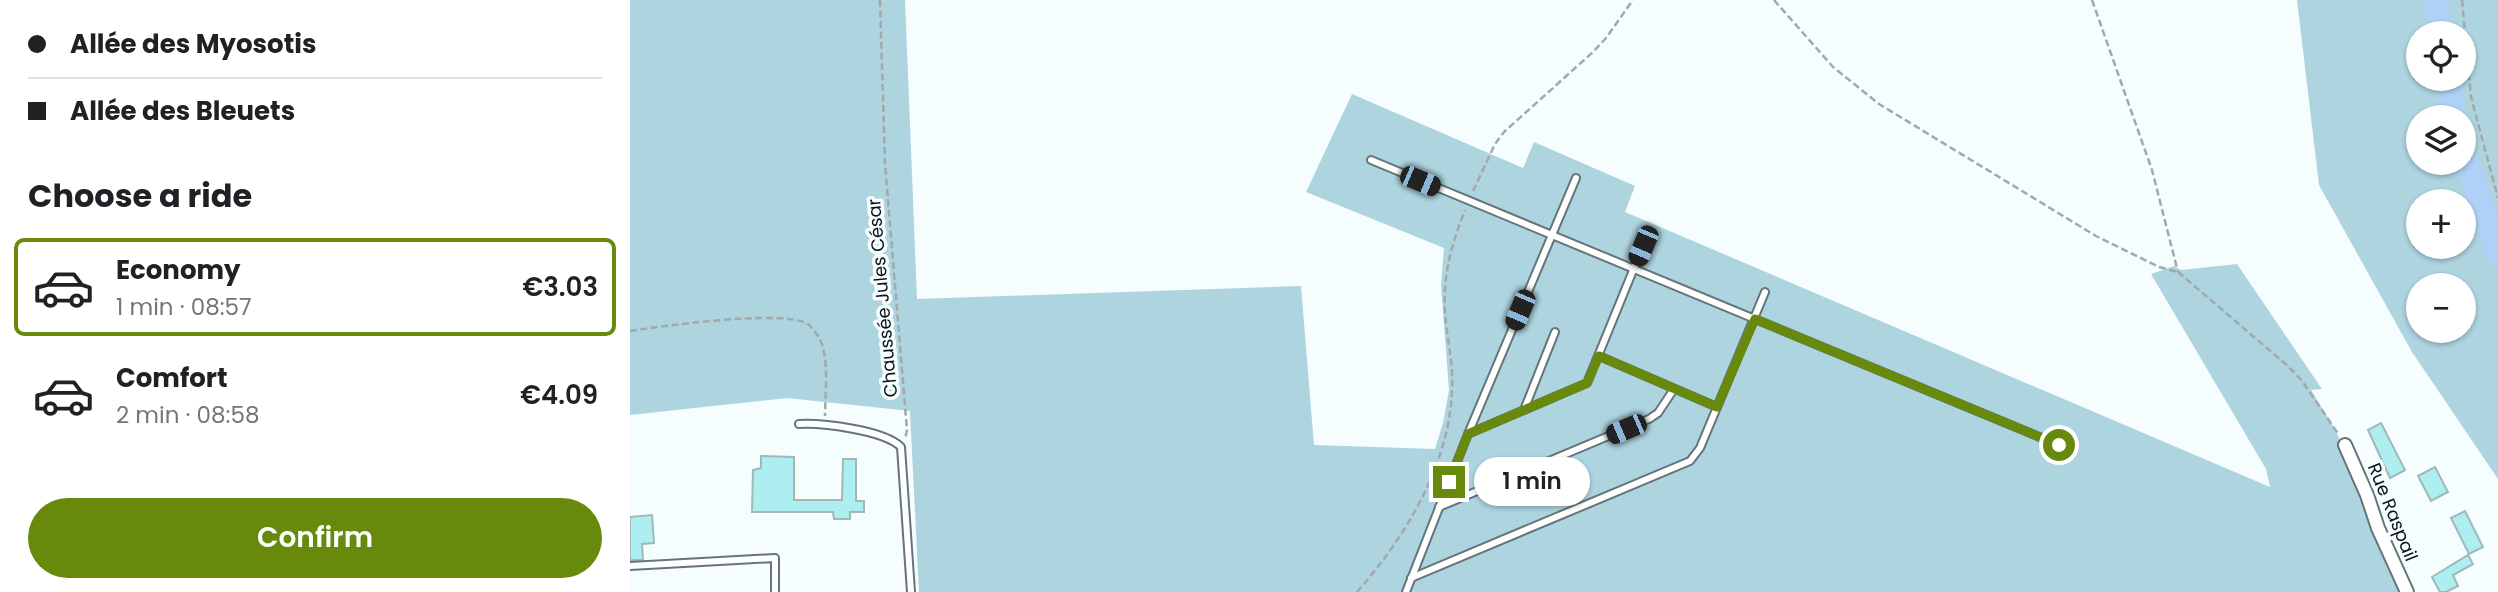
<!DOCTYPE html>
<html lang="en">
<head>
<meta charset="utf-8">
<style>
  body { margin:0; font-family:Poppins,sans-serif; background:#f2f2f2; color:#202124; height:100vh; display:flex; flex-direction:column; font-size:26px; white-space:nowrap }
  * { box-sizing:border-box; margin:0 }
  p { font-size:23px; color:#757577 }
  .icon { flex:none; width:38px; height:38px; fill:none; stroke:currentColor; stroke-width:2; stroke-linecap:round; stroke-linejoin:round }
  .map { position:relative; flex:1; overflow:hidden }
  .panel { display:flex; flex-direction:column; background:#fff; width:630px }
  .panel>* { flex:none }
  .top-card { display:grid; align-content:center; height:154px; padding:0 28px; background:#fff }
  .tools { position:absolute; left:1776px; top:21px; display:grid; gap:14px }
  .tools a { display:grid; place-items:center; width:70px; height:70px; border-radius:50%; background:#fff; box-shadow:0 2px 5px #0004; font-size:35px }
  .end { position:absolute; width:32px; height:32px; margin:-16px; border:9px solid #688a0c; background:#fff; box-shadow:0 0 0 4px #fff }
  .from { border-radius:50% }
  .bubble { position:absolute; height:49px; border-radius:24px; background:#fff; box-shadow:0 2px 5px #0004; font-size:23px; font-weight:600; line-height:49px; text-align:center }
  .car { position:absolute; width:21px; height:42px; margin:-21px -10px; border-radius:9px; box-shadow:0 0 5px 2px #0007; background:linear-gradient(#222 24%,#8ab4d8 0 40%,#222 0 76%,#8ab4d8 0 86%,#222 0) }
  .top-card b { display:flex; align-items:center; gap:24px; height:66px; font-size:26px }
  .top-card b+b { border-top:2px solid #e0e0e0 }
  .top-card i { width:18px; height:18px; background:#202124 }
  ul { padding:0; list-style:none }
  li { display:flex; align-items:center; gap:21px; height:98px; margin:0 14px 10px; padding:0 14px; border:4px solid transparent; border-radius:10px }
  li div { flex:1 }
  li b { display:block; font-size:26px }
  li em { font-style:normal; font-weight:600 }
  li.selected { border-color:#688a0c }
  li>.icon { width:63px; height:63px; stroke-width:1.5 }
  h2 { padding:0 28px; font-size:32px; line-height:84px }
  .primary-button { display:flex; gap:14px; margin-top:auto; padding:14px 28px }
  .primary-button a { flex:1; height:80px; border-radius:42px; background:#688a0c; color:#fff; font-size:28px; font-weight:600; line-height:80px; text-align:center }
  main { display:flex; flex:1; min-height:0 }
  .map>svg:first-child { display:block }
</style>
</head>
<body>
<main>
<section class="panel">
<div class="top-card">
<b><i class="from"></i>Allée des Myosotis</b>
<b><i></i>Allée des Bleuets</b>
</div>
<h2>Choose a ride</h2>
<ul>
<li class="selected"><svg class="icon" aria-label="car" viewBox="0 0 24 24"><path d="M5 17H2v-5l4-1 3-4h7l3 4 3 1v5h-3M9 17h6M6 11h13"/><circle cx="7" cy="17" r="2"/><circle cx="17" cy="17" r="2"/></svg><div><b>Economy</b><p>1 min · 08:57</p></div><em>€3.03</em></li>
<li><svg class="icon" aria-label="car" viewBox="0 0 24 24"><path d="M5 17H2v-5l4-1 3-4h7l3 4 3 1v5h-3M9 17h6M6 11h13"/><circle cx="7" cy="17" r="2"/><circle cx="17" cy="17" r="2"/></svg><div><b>Comfort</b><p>2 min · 08:58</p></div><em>€4.09</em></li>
</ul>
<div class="primary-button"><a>Confirm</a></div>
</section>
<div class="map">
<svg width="1868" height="592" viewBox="0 0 1868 592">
  <rect width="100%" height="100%" fill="#f5fdff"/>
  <g fill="#add4df" fill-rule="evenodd">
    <polygon points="0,0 275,0 287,299 671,286 684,445 805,449 813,423 819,390 811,285 814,248 676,192 722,94 893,168 904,142 1005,186 995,212 1640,487 1636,469 1521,274 1544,266 1551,270 1607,264 1692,389 1681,390 1706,431 1776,592 289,592 280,411 157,398 0,415"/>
    <path d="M1667,0H1868V479L1782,352L1689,185ZM1788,33H1834V79H1788ZM1788,117H1834V163H1788ZM1834,201V247H1788V201ZM1834,285V331H1788V285Z"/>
  </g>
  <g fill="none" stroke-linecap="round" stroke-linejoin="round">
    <g stroke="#afd0f7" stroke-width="24">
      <polyline points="1806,0 1811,33"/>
      <polyline points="1817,79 1824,117"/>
      <polyline points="1834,154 1868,253"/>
    </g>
  </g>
  <g fill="#adeff1" stroke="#a2b7b7" stroke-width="2">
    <polygon points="1751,423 1775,470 1760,478 1738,430"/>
    <polygon points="131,456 164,457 164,500 212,500 213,459 226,459 226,501 234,501 234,512 220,512 220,519 204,519 203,512 122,512 123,470 131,468"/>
    <polygon points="1805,467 1818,492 1801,501 1788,476"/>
    <polygon points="1835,511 1853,547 1839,554 1821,518"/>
    <polygon points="22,515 24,543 12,544 13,560 0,560 0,517"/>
    <polygon points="1838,555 1843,564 1823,575 1828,586 1816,592 1810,592 1802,577"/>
  </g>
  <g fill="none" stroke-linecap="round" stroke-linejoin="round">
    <g stroke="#64757a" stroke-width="10">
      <g id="lane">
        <polyline points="741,160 1429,445"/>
        <polyline points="969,356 1087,407"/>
        <polyline points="894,410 925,332"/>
        <path d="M169,424C193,423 254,430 271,447L281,592"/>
        <polyline points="838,434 957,383 1013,246"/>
        <polyline points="809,507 1019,419 1028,413 1044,389"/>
        <polyline points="0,566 145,558 145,592"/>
        <polyline points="781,578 1060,461 1070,448 1135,292"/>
        <polyline points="776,592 838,434 946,178"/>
      </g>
    </g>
    <g stroke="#64757a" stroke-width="16">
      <polyline id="street" points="1715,445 1737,495 1748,528 1777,592"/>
    </g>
    <g stroke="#a1a9ab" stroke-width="2.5" stroke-dasharray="7 3.5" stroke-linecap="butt">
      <polyline points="250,0 255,164 277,430 275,439"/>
      <polyline points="1144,0 1203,67 1249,104 1466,236 1529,267 1548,272"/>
      <polyline points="1462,0 1522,170 1548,272"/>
      <polyline points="1832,0 1841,97 1868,198"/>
      <polyline points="843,191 865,144 874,132 963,52 976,38 1003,0"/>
      <polyline points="1548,272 1659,367 1672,381 1709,435"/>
      <path d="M0,331C32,326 154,309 178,324C181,326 186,333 188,336C200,354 195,395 195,416"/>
      <path d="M727,592C779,533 826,454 822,372C821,356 818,340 816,324C811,282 820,248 835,210"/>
    </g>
    <use href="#lane" stroke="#fff" stroke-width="6"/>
    <use href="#street" stroke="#fff" stroke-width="12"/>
  </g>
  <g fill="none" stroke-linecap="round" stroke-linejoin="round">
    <polyline stroke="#688a0c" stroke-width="9" points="819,482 838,434 957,383 969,356 1087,407 1125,319 1429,445"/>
  </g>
  <g text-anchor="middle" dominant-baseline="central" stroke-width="7" stroke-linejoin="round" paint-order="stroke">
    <g font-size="18" fill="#0c1315" stroke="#f5fdff">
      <text transform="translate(252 298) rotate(-95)">Chaussée Jules César</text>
      <text transform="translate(1763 512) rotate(68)">Rue Raspail</text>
    </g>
  </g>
</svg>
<div class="tools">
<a><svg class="icon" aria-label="locate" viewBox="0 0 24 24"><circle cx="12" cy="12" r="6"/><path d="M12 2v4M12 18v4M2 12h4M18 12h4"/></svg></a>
<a><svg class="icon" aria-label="layers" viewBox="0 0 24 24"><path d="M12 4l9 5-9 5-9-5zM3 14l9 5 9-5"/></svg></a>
<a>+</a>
<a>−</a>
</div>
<i class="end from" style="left:1429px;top:445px"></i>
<i class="end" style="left:819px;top:482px"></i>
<div class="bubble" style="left:844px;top:457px;width:116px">1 min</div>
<i class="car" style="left:790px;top:181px;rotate:113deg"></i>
<i class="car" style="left:1013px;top:246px;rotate:203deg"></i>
<i class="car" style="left:890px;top:310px;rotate:203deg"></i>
<i class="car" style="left:996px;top:429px;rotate:247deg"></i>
</div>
</main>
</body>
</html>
